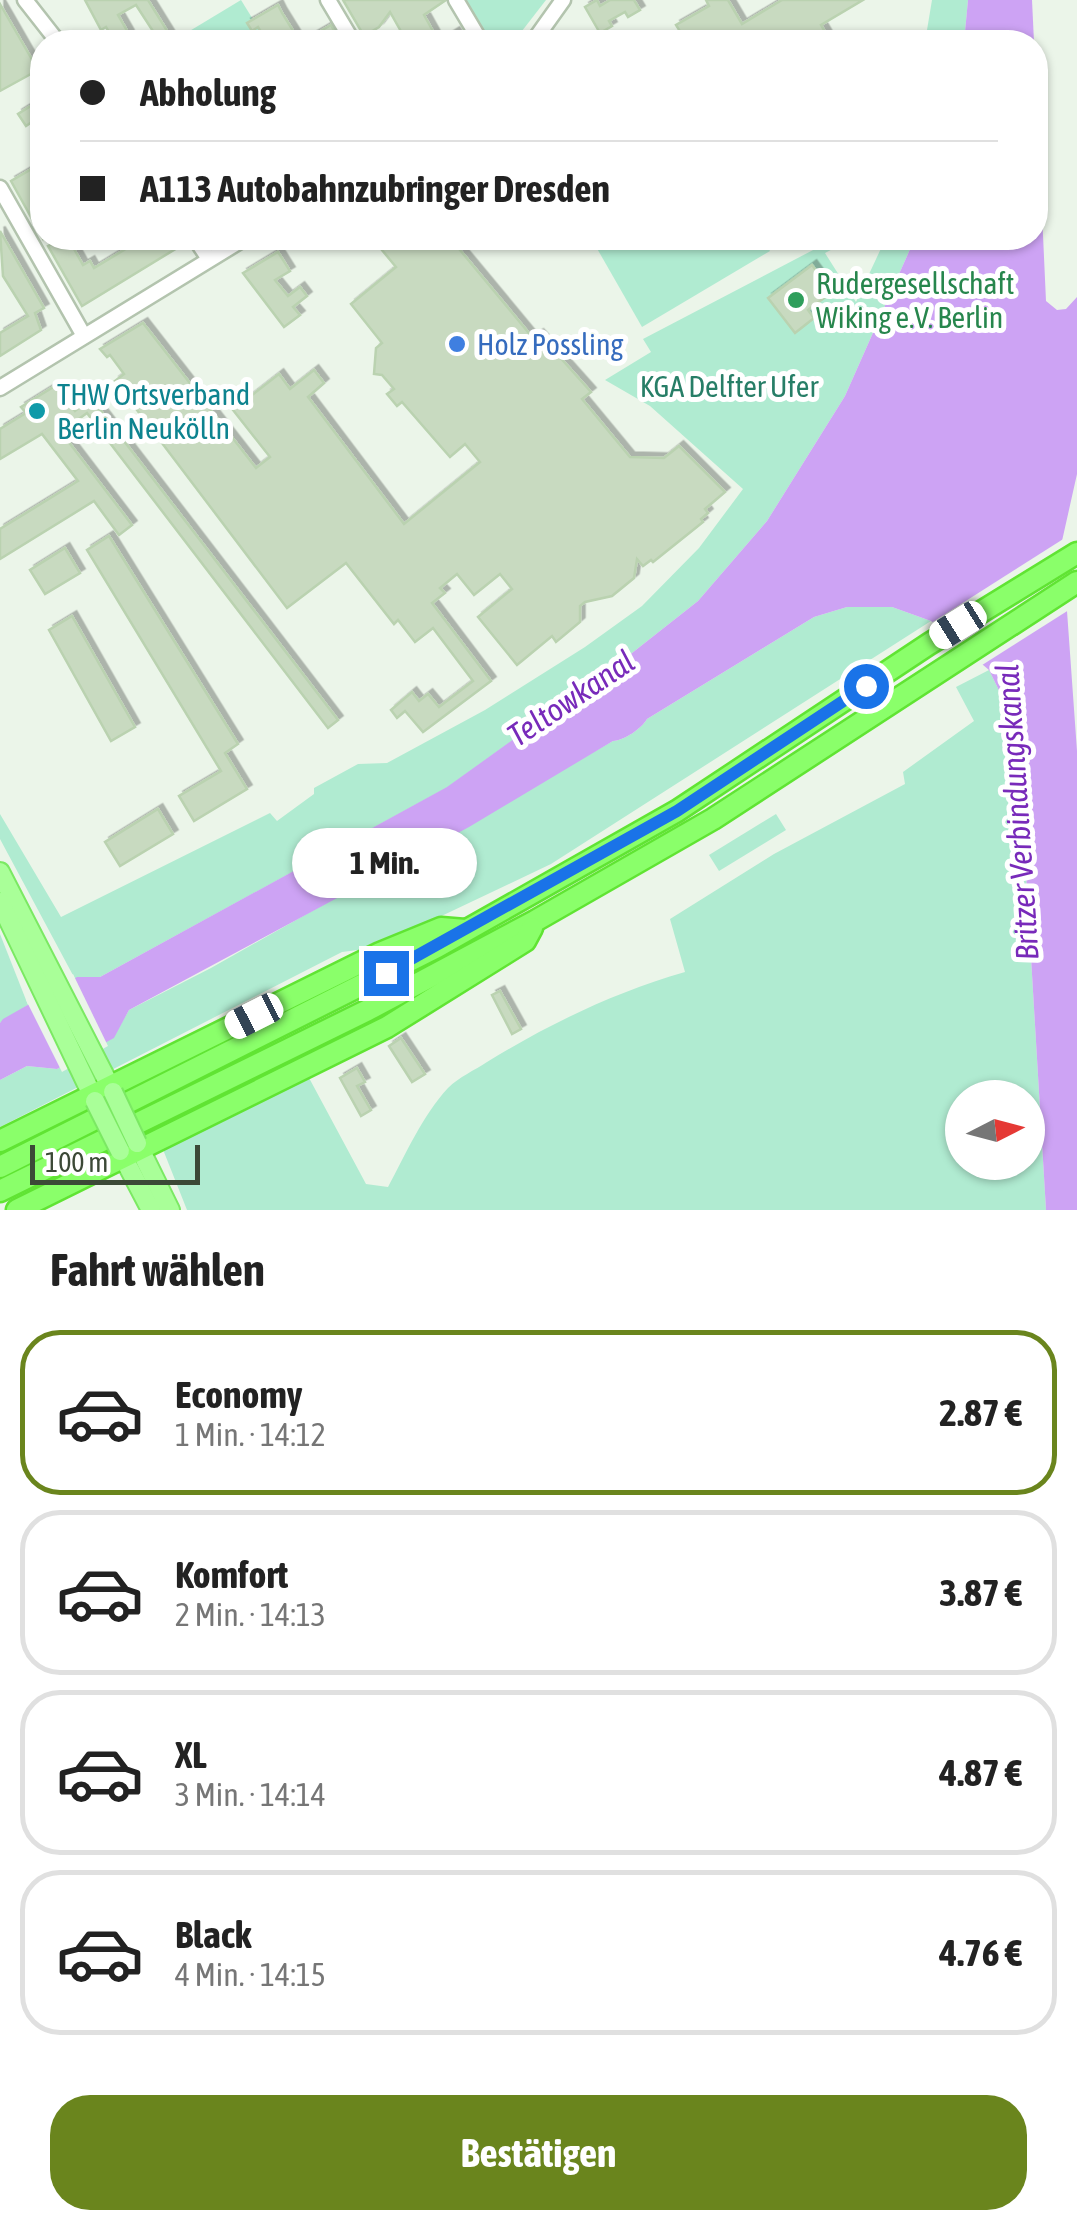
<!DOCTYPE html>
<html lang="de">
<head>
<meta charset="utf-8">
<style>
  body { margin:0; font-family:"Asap Condensed",sans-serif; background:#f2f2f2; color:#222; height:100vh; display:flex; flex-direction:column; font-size:38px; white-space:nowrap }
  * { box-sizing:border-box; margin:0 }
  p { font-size:32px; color:#767676 }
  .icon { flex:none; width:55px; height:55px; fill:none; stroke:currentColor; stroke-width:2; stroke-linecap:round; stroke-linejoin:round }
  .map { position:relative; height:1210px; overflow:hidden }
  .side { display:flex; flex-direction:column; background:#fff; flex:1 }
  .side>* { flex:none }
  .banner { position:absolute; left:30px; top:30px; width:1018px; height:220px; border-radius:40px; box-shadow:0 2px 8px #0004; display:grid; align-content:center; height:220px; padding:0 50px; background:#fff }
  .needle { width:65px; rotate:84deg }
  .buttons { position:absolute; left:945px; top:1080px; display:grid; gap:20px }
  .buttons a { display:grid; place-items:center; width:100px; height:100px; border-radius:50%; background:#fff; box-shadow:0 2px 8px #0004; font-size:50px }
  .scale { position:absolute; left:30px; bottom:25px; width:170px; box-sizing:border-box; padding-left:10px; border:5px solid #3c4937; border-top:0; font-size:28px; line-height:35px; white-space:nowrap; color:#3c4937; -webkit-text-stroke:8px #fff; paint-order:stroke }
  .end { position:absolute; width:45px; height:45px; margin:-22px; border:12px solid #1a73e8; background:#fff; box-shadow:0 0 0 5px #fff }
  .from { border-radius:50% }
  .bubble { position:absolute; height:70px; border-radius:35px; background:#fff; box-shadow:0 2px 8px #0004; font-size:32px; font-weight:700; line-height:70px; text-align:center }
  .car { position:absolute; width:30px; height:60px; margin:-30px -15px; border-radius:12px; box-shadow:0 0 8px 2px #0007; background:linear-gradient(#fff 24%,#345 0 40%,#fff 0 76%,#345 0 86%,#fff 0) }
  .banner b { display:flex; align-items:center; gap:35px; height:95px; font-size:38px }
  .banner b+b { border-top:2px solid #e0e0e0 }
  .banner i { width:25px; height:25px; background:#222 }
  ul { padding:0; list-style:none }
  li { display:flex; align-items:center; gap:30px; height:165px; margin:0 20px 15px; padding:0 30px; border:5px solid #e0e0e0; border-radius:40px }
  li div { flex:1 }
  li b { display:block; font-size:38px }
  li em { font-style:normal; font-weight:700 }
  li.current { border-color:#6a851d }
  li>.icon { width:90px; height:90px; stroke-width:1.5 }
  h2 { padding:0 50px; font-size:45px; line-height:120px }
  .primary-button { display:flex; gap:20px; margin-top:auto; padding:20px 50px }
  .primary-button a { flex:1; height:115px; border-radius:40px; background:#6a851d; color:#fff; font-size:40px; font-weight:700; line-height:115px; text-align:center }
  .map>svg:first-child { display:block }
</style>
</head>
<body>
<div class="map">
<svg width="1077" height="1210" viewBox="0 0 1077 1210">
  <defs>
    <filter id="shadow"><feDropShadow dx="4.5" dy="-4.5" stdDeviation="0" flood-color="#0004"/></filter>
  </defs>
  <rect width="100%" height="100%" fill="#ebf5e9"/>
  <g fill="#b0ebd1" fill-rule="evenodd">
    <polygon points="241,0 267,42 173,41"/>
    <polygon points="464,0 546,0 515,40 490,42"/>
    <polygon points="932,0 968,0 964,42 925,42"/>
    <polygon points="591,238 762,238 770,251 642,327"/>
    <polygon points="836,238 854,238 825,253 856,302 884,242 881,238 915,238 845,396 767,521 698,601 613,668 448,787 100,977 75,979 0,839 0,814 61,917 270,813 277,821 314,794 314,788 358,764 387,763 485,710 585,647 642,606 699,548 743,489 650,406 605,380 651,352 643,339"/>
    <path d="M847,607H892L931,621L551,864L374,948L342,952L0,1127V1080L27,1066L57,1069L113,1038L129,1010L211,968L613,741C625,740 641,729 647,719L814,617Z"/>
    <path d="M989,670L1012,717L1019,755L1046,1210H187L162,1147L308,1076L366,1184L388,1187C406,1154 422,1116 448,1088C459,1077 475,1070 487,1062C549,1024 615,992 685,972L670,919L774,854L905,784L903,772L974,721L956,687ZM962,1098H1028V1162H962Z"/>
    <polygon points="776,814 786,830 719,871 709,855"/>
    <polygon points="0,934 28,1005 0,1023"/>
  </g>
  <g fill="#cda3f4">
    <polygon points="968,0 1032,0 1034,42 964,42"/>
    <path d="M1035,59L1046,301L1057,310L1066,309L1077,297V474L1062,541L1077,751V1210H1046L1019,755L1012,717L989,670L931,621L892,607H847L814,617L647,719C641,729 625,740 613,741L469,827L129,1010L114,1038L57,1069L27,1066L0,1080V1023L3,1019L77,977H100L447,787L613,668L698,601L767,521L845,396L915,238H1035Z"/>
  </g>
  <g fill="#ebf5e9">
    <polygon points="1068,536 1072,608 979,667 928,625"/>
    <polygon points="73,974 108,1046 62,1072 26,1000"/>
  </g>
  <g fill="#c8dac0" stroke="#bad2b0" stroke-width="2.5" filter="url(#shadow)">
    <polygon points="85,0 148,0 174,42 160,42 136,5 118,15 129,34 115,42 106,27 101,30"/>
    <polygon points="343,0 446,0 424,15 439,42 455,32 461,42 407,42 390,12 379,27 364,36"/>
    <polygon points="597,0 600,6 610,0 634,0 640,10 628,17 625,12 609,21 612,26 600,33 585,7"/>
    <polygon points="706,0 728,0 742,24 782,0 863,0 821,25 831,42 686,41 676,25 709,6"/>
    <polygon points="0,4 38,70 0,91"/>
    <polygon points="278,5 282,13 300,42 267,42 258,27 252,31 247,23"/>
    <polygon points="331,25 341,42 302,42 319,32"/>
    <polygon points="42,99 42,115 26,126 18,114"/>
    <polygon points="42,163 42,237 11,181"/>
    <polygon points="0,231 44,308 35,313 41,330 0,356 0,333 28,316 3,276"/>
    <polygon points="64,238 91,238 74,249 83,265 90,261 94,268 144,238 178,238 182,245 82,306 48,246"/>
    <polygon points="372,238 450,238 533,338 539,334 591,392 582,399 630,457 664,458 679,446 725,492 705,509 708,513 701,519 703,522 653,562 651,560 643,566 637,559 634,578 612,596 585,602 580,606 580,622 556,642 552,636 517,665 478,617 512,589 500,574 474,595 457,574 440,588 445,593 432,603 491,681 423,732 405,711 397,718 391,710 412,692 419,701 428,694 439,707 473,681 433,628 415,642 398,620 394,624 346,563 287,608 115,381 124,374 110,355 107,357 100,349 143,323 256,468 270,457 233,410 279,374 290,389 314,370 324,383 308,397 404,524 480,462 465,444 450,457 402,402 397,406 387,394 394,389 382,375 374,374 376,348 382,343 351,304 396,267"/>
    <polygon points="278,252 290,271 275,280 288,296 300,287 307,296 293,307 300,315 284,327 243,273"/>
    <polygon points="812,265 832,292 808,310 814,318 795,333 768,298"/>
    <polygon points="55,386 75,411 91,398 338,720 328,728 87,413 61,432 132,525 119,535 94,501 0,559 0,529 78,481 42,434 0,459 0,429 26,413 21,407"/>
    <polygon points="109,536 238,744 225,753 247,789 194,821 179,796 221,771 87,550"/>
    <polygon points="65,548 80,573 45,594 30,570"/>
    <polygon points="72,616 135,727 111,741 49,630"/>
    <polygon points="158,809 173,834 120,866 105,842"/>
    <polygon points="500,991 521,1029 512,1034 492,995"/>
    <polygon points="401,1038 425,1074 412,1082 389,1046"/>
    <polygon points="357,1068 365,1082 357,1086 371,1110 361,1116 340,1078"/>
  </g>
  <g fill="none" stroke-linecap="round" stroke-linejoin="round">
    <g stroke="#b3c4ae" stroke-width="19">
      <g id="minor">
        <polyline points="25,0 58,42"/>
        <polyline points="328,0 353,42"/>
        <polyline points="456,0 481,42"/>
        <polyline points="533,42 563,0"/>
        <polyline points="0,188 84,336"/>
        <polyline points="195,238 209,259"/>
        <polyline points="0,388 245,238"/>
      </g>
    </g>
    <g stroke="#7be963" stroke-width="22">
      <g id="major">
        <polyline points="0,872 113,1092"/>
        <polyline points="0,902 95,1101"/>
        <polyline points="137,1143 170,1210"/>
        <polyline points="120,1151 151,1210"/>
      </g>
    </g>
    <g stroke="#60e433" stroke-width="25">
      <g id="highway">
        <polyline points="0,1141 380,953 441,928 465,930"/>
        <polyline points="0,1167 437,947 677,811 929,644 1077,553"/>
        <polyline points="0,1191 368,1010 535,921 713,819 1077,582"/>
        <polyline points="17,1210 387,1027 525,941 532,928"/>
      </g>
    </g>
    <use href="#minor" stroke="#fff" stroke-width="14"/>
    <use href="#major" stroke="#a9ff98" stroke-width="18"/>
    <use href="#highway" stroke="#8aff6a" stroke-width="20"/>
    <g stroke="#7be963" stroke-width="22" stroke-linecap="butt">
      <g id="major-bridge">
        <polyline points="113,1092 137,1143"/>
        <polyline points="95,1101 120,1151"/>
      </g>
    </g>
    <use href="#major-bridge" stroke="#a9ff98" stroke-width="18"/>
  </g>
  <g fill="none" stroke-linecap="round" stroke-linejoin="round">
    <polyline stroke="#1a73e8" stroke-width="12" points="386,973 677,811 866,686"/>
  </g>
  <circle fill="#2e9e5b" stroke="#fff" stroke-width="4" cx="796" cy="300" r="10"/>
  <circle fill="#3f7fe0" stroke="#fff" stroke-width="4" cx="457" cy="344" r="10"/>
  <circle fill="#0f9aa8" stroke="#fff" stroke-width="4" cx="37" cy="411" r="10"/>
  <g text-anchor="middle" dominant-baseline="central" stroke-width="10" stroke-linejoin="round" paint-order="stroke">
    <g font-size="30" fill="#27864d" stroke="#fff" text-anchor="start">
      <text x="816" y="283">Rudergesellschaft<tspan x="816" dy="34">Wiking e.V. Berlin</tspan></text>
    </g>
    <g font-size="30" fill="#366cbe" stroke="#fff" text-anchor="start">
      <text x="477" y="344">Holz Possling</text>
    </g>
    <g font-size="30" fill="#277e67" stroke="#fff">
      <text x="729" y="386">KGA Delfter Ufer</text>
    </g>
    <g font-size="30" fill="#0d838f" stroke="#fff" text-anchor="start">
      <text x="57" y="394">THW Ortsverband<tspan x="57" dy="34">Berlin Neukölln</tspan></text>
    </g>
    <g font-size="32" font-style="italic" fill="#782aba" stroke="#fff">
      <text transform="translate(571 698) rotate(-34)">Teltowkanal</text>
      <text transform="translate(1017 812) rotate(-94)">Britzer Verbindungskanal</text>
    </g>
  </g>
</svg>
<div class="buttons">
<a><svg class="needle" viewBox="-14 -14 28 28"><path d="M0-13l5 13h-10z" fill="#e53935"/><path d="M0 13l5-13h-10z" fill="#767676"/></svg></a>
</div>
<div class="scale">100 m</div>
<i class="end from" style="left:866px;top:686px"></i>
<i class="end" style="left:386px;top:973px"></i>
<div class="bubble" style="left:292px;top:828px;width:185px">1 Min.</div>
<i class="car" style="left:958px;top:625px;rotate:238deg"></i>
<i class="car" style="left:254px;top:1016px;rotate:243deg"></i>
<div class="banner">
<b><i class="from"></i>Abholung</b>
<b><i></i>A113 Autobahnzubringer Dresden</b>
</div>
</div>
<section class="side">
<h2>Fahrt wählen</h2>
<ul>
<li class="current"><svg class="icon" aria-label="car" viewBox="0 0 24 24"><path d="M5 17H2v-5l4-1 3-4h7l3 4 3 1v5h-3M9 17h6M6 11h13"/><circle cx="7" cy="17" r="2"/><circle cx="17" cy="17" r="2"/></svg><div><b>Economy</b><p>1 Min. · 14:12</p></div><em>2.87 €</em></li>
<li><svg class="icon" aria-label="car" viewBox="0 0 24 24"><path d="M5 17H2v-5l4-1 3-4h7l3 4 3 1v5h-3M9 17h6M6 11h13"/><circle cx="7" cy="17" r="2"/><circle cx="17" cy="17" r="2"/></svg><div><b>Komfort</b><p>2 Min. · 14:13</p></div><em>3.87 €</em></li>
<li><svg class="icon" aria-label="car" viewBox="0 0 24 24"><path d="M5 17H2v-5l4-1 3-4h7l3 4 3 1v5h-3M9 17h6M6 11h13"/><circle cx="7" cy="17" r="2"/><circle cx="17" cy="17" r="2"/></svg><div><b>XL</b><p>3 Min. · 14:14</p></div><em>4.87 €</em></li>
<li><svg class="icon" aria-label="car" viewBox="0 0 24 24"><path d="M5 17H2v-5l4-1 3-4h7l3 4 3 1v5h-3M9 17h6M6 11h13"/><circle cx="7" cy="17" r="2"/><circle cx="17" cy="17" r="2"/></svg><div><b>Black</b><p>4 Min. · 14:15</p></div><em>4.76 €</em></li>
</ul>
<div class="primary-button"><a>Bestätigen</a></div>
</section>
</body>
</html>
